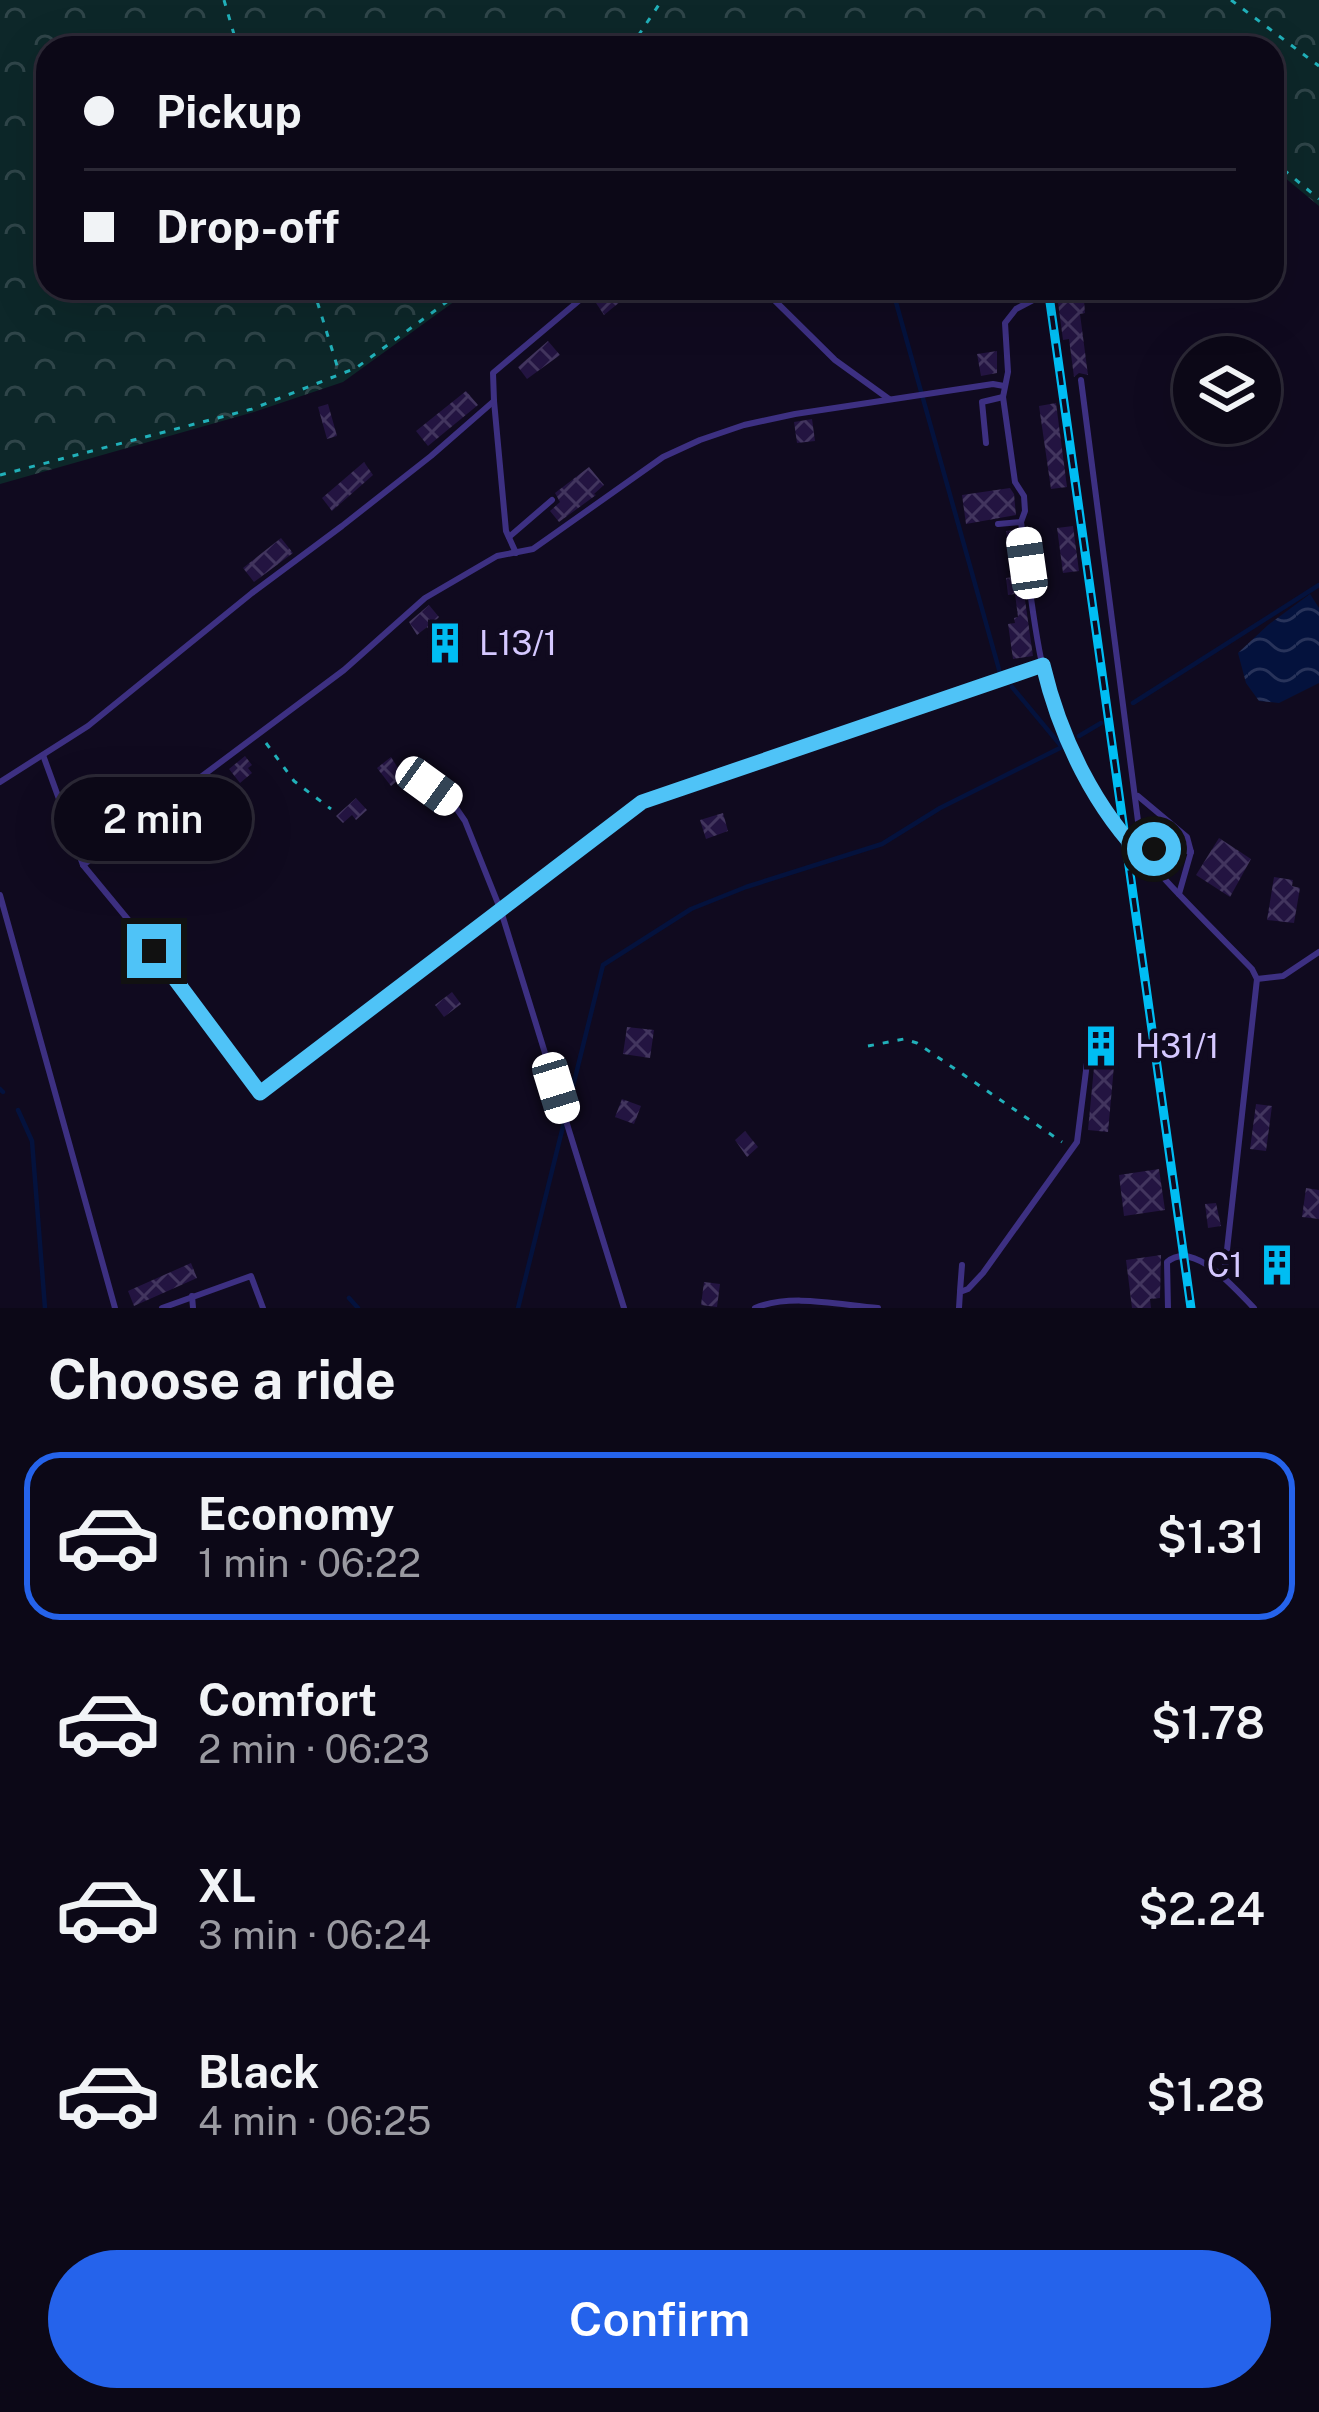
<!DOCTYPE html>
<html lang="en">
<head>
<meta charset="utf-8">
<style>
  body { margin:0; font-family:"Public Sans",sans-serif; background:#151120; color:#f1f3f6; height:100vh; display:flex; flex-direction:column; font-size:45px; white-space:nowrap }
  * { box-sizing:border-box; margin:0 }
  p { font-size:39px; color:#9a9aa1 }
  .icon { flex:none; width:66px; height:66px; fill:none; stroke:currentColor; stroke-width:2; stroke-linecap:round; stroke-linejoin:round }
  .map { position:relative; height:1308px; overflow:hidden }
  .details { display:flex; flex-direction:column; background:#0c0817; flex:1 }
  .details>* { flex:none }
  .hud { position:absolute; left:36px; top:36px; width:1248px; height:264px; border-radius:36px; box-shadow:0 12px 48px #0002,0 0 0 3px #2c2936; display:grid; align-content:center; height:264px; padding:0 48px; background:#0c0817 }
  .buttons { position:absolute; left:1173px; top:336px; display:grid; gap:24px }
  .buttons a { display:grid; place-items:center; width:108px; height:108px; border-radius:50%; background:#0c0817; box-shadow:0 12px 48px #0002,0 0 0 3px #2c2936; font-size:60px }
  .end { position:absolute; width:54px; height:54px; margin:-27px; border:15px solid #4fc3f7; background:#111; box-shadow:0 0 0 6px #111 }
  .from { border-radius:50% }
  .bubble { position:absolute; height:84px; border-radius:42px; background:#0c0817; box-shadow:0 12px 48px #0002,0 0 0 3px #2c2936; font-size:39px; font-weight:600; line-height:84px; text-align:center }
  .car { position:absolute; width:36px; height:72px; margin:-36px -18px; border-radius:15px; box-shadow:0 0 9px 3px #0007; background:linear-gradient(#fff 24%,#345 0 40%,#fff 0 76%,#345 0 86%,#fff 0) }
  .hud b { display:flex; align-items:center; gap:42px; height:114px; font-size:45px }
  .hud b+b { border-top:3px solid #2c2936 }
  .hud i { width:30px; height:30px; background:#f1f3f6 }
  ul { padding:0; list-style:none }
  li { display:flex; align-items:center; gap:36px; height:168px; margin:0 24px 18px; padding:0 24px; border:6px solid transparent; border-radius:36px }
  li div { flex:1 }
  li b { display:block; font-size:45px }
  li em { font-style:normal; font-weight:600 }
  li.active { border-color:#2563eb }
  li>.icon { width:108px; height:108px; stroke-width:1.5 }
  h2 { padding:0 48px; font-size:54px; line-height:144px }
  .action { display:flex; gap:24px; margin-top:auto; padding:24px 48px }
  .action a { flex:1; height:138px; border-radius:72px; background:#2563eb; color:#fff; font-size:48px; font-weight:600; line-height:138px; text-align:center }
  .map>svg:first-child { display:block }
</style>
</head>
<body>
<div class="map">
<svg width="1319" height="1308" viewBox="0 0 1319 1308">
  <defs>
    <pattern id="forest-crowns" width="20" height="18" patternUnits="userSpaceOnUse" patternTransform="scale(3)"><rect width="20" height="18" fill="#0d2729"/><path d="M2 6a3 3 0 1 1 6 0M12 15a3 3 0 1 1 6 0" fill="none" stroke="#2f4549"/></pattern>
    <pattern id="water-waves" width="16" height="10" patternUnits="userSpaceOnUse" patternTransform="scale(3)"><rect width="16" height="10" fill="#04123d"/><path d="M0 5q4-4 8 0t8 0" fill="none" stroke="#28335a"/></pattern>
    <pattern id="building-cross-hatch" width="8" height="8" patternUnits="userSpaceOnUse" patternTransform="scale(3)"><rect width="8" height="8" fill="#231441"/><path d="M0 0l8 8M0 8l8-8" fill="none" stroke="#42355e"/></pattern>
  </defs>
  <rect width="100%" height="100%" fill="#100a1f"/>
  <polygon fill="url(#forest-crowns)" points="0,0 1319,0 1319,206 1272,167 1272,48 48,48 48,288 473,288 343,382 254,412 0,484"/>
  <polygon fill="url(#water-waves)" points="1310,594 1319,608 1319,683 1279,703 1259,701 1246,683 1238,653 1268,625"/>
  <g fill="none" stroke-linecap="round" stroke-linejoin="round">
    <g stroke="#04123d" stroke-width="4.5">
      <polyline points="892,288 1000,673"/>
      <polyline points="1133,703 1319,585"/>
      <polyline points="1079,736 1101,723"/>
      <polyline points="0,1089 3,1092"/>
      <polyline points="18,1110 32,1141 45,1308"/>
      <polyline points="349,1298 358,1308"/>
      <polyline points="518,1308 603,965 691,909 746,887 882,844 940,808 1062,747 1012,687"/>
    </g>
  </g>
  <g fill="url(#building-cross-hatch)">
    <polygon points="609,288 637,288 604,315 594,300"/>
    <polygon points="1059,288 1076,288 1078,301 1084,300 1085,313 1080,314 1088,375 1079,373 1074,377 1069,339 1063,340 1057,295"/>
    <polygon points="548,341 560,355 527,379 518,367"/>
    <polygon points="997,351 997,373 981,376 977,354"/>
    <polygon points="466,391 478,405 428,446 416,431"/>
    <polygon points="1056,403 1067,487 1051,489 1039,406"/>
    <polygon points="328,404 337,436 327,439 318,407"/>
    <polygon points="812,419 815,441 797,443 794,422"/>
    <polygon points="364,462 373,475 332,511 322,498"/>
    <polygon points="589,467 604,485 594,494 596,495 559,522 550,511 560,502 555,493"/>
    <polygon points="1010,488 1014,494 1016,515 966,524 962,495"/>
    <polygon points="1073,526 1079,571 1063,573 1057,528"/>
    <polygon points="1015,530 1033,656 1013,659 1008,624 1015,623 1014,618 1018,617 1015,594 1008,595 1006,578 1012,577 1006,531"/>
    <polygon points="281,538 293,553 254,582 243,568"/>
    <polygon points="429,605 439,617 435,621 452,644 444,650 427,627 417,635 409,622"/>
    <polygon points="245,756 252,765 248,768 252,773 240,783 229,769"/>
    <polygon points="391,757 403,776 391,786 377,768"/>
    <polygon points="356,798 367,810 356,820 352,815 343,823 336,816"/>
    <polygon points="723,813 728,831 706,839 700,820"/>
    <polygon points="147,826 162,841 147,853 137,841 143,836 140,832"/>
    <polygon points="1219,838 1251,859 1230,897 1196,875"/>
    <polygon points="1274,877 1293,880 1292,886 1300,888 1294,923 1267,920"/>
    <polygon points="452,992 461,1004 444,1017 435,1005"/>
    <polygon points="1098,1025 1107,1026 1105,1050 1110,1051 1109,1065 1114,1066 1108,1132 1088,1130"/>
    <polygon points="627,1027 654,1030 650,1058 623,1054"/>
    <polygon points="622,1099 641,1106 634,1124 615,1117"/>
    <polygon points="1256,1104 1272,1106 1266,1151 1250,1149"/>
    <polygon points="745,1131 758,1147 747,1157 735,1140"/>
    <polygon points="1159,1169 1165,1210 1124,1216 1119,1175"/>
    <polygon points="1306,1188 1319,1190 1319,1219 1302,1217"/>
    <polygon points="1216,1203 1221,1226 1208,1228 1205,1204"/>
    <polygon points="1264,1252 1292,1256 1290,1278 1261,1274"/>
    <polygon points="1161,1255 1160,1298 1150,1299 1151,1308 1132,1308 1126,1260"/>
    <polygon points="191,1263 197,1278 134,1306 128,1291"/>
    <polygon points="704,1282 720,1284 717,1307 701,1305"/>
  </g>
  <g fill="none" stroke-linecap="round" stroke-linejoin="round">
    <g stroke="#21b0b9" stroke-width="3" stroke-dasharray="6 9" stroke-linecap="butt">
      <polyline points="224,0 238,48"/>
      <polyline points="1231,0 1319,66"/>
      <polyline points="630,48 662,0"/>
      <polyline points="1272,160 1319,199"/>
      <polyline points="313,288 339,372"/>
      <polyline points="0,475 252,409 356,368 466,288"/>
      <polyline points="266,743 294,781 331,809"/>
      <polyline points="868,1046 904,1039 917,1043 1062,1142"/>
    </g>
    <g stroke="#3d3082" stroke-width="6">
      <polyline points="762,288 835,360 889,399"/>
      <path d="M1052,290L1016,309L1005,323L1008,372L1003,397L1015,482L1024,496L1025,511L1021,522C1028,570 1032,620 1043,668C1073,798 1163,878 1252,969L1257,979"/>
      <polyline points="1081,380 1142,852"/>
      <polyline points="494,401 506,531 516,553"/>
      <polyline points="986,443 982,402 1003,397"/>
      <polyline points="998,524 1021,522"/>
      <polyline points="509,537 552,500"/>
      <polyline points="43,755 83,865 154,951 260,1093 642,802 1043,666"/>
      <polyline points="406,769 452,802 465,821 501,911 624,1308"/>
      <polyline points="0,782 88,726 252,593 342,526 431,456 494,401 493,373 594,288"/>
      <polyline points="1138,796 1187,837 1191,852"/>
      <polyline points="1148,862 1160,844 1191,852 1179,894"/>
      <polyline points="83,865 344,670 425,598 497,556 533,549 663,457 700,440 744,425 795,414 993,384 1004,386"/>
      <polyline points="0,895 115,1308"/>
      <polyline points="1224,1277 1257,979 1283,976 1319,952"/>
      <polyline points="960,1291 962,1265"/>
      <polyline points="192,1296 193,1308"/>
      <polyline points="162,1308 251,1276 263,1308"/>
      <path d="M755,1308C791,1293 840,1305 878,1308"/>
      <polyline points="959,1308 960,1292 968,1289 983,1273 1077,1142 1090,1039"/>
      <path d="M1168,1308L1167,1262C1194,1239 1235,1289 1254,1308"/>
    </g>
    <g stroke="#00bdf3" stroke-width="9">
      <polyline id="rail" points="1048,288 1191,1308"/>
    </g>
    <use href="#rail" stroke="#100a1f" stroke-width="4.5" stroke-dasharray="14" stroke-linecap="butt"/>
  </g>
  <g fill="none" stroke-linecap="round" stroke-linejoin="round">
    <path stroke="#4fc3f7" stroke-width="15" d="M154,951L260,1093L642,802L1043,665C1060,737 1095,810 1148,862L1154,849"/>
  </g>
  <defs>
    <g id="building-bare" transform="scale(3.24)"><path d="M-4-6H4V6H1V3H-1V6H-4ZM-2.5-4.3h1.7v1.8h-1.7ZM.8-4.3h1.7v1.8H.8ZM-2.5-1h1.7V.8h-1.7ZM.8-1h1.7V.8H.8Z" fill="#00bdf3" stroke="#100a1f" stroke-width="2.5" paint-order="stroke"/></g>
  </defs>
  <g fill-rule="evenodd">
    <use href="#building-bare" x="445" y="643"/>
    <use href="#building-bare" x="1101" y="1046"/>
    <use href="#building-bare" x="1277" y="1265"/>
  </g>
  <g text-anchor="middle" dominant-baseline="central" stroke-width="9" stroke-linejoin="round" paint-order="stroke">
    <g font-size="33" fill="#d5c8ff" stroke="#100a1f" text-anchor="start">
      <text x="479" y="643">L13/1</text>
      <text x="1135" y="1046">H31/1</text>
      <text x="1243" y="1265" text-anchor="end">C1</text>
    </g>
  </g>
</svg>
<div class="buttons">
<a><svg class="icon" aria-label="layers" viewBox="0 0 24 24"><path d="M12 4l9 5-9 5-9-5zM3 14l9 5 9-5"/></svg></a>
</div>
<i class="end from" style="left:1154px;top:849px"></i>
<i class="end" style="left:154px;top:951px"></i>
<div class="bubble" style="left:54px;top:777px;width:198px">2 min</div>
<i class="car" style="left:1027px;top:563px;rotate:352deg"></i>
<i class="car" style="left:429px;top:786px;rotate:126deg"></i>
<i class="car" style="left:556px;top:1088px;rotate:163deg"></i>
<div class="hud">
<b><i class="from"></i>Pickup</b>
<b><i></i>Drop-off</b>
</div>
</div>
<section class="details">
<h2>Choose a ride</h2>
<ul>
<li class="active"><svg class="icon" aria-label="car" viewBox="0 0 24 24"><path d="M5 17H2v-5l4-1 3-4h7l3 4 3 1v5h-3M9 17h6M6 11h13"/><circle cx="7" cy="17" r="2"/><circle cx="17" cy="17" r="2"/></svg><div><b>Economy</b><p>1 min · 06:22</p></div><em>$1.31</em></li>
<li><svg class="icon" aria-label="car" viewBox="0 0 24 24"><path d="M5 17H2v-5l4-1 3-4h7l3 4 3 1v5h-3M9 17h6M6 11h13"/><circle cx="7" cy="17" r="2"/><circle cx="17" cy="17" r="2"/></svg><div><b>Comfort</b><p>2 min · 06:23</p></div><em>$1.78</em></li>
<li><svg class="icon" aria-label="car" viewBox="0 0 24 24"><path d="M5 17H2v-5l4-1 3-4h7l3 4 3 1v5h-3M9 17h6M6 11h13"/><circle cx="7" cy="17" r="2"/><circle cx="17" cy="17" r="2"/></svg><div><b>XL</b><p>3 min · 06:24</p></div><em>$2.24</em></li>
<li><svg class="icon" aria-label="car" viewBox="0 0 24 24"><path d="M5 17H2v-5l4-1 3-4h7l3 4 3 1v5h-3M9 17h6M6 11h13"/><circle cx="7" cy="17" r="2"/><circle cx="17" cy="17" r="2"/></svg><div><b>Black</b><p>4 min · 06:25</p></div><em>$1.28</em></li>
</ul>
<div class="action"><a>Confirm</a></div>
</section>
</body>
</html>
